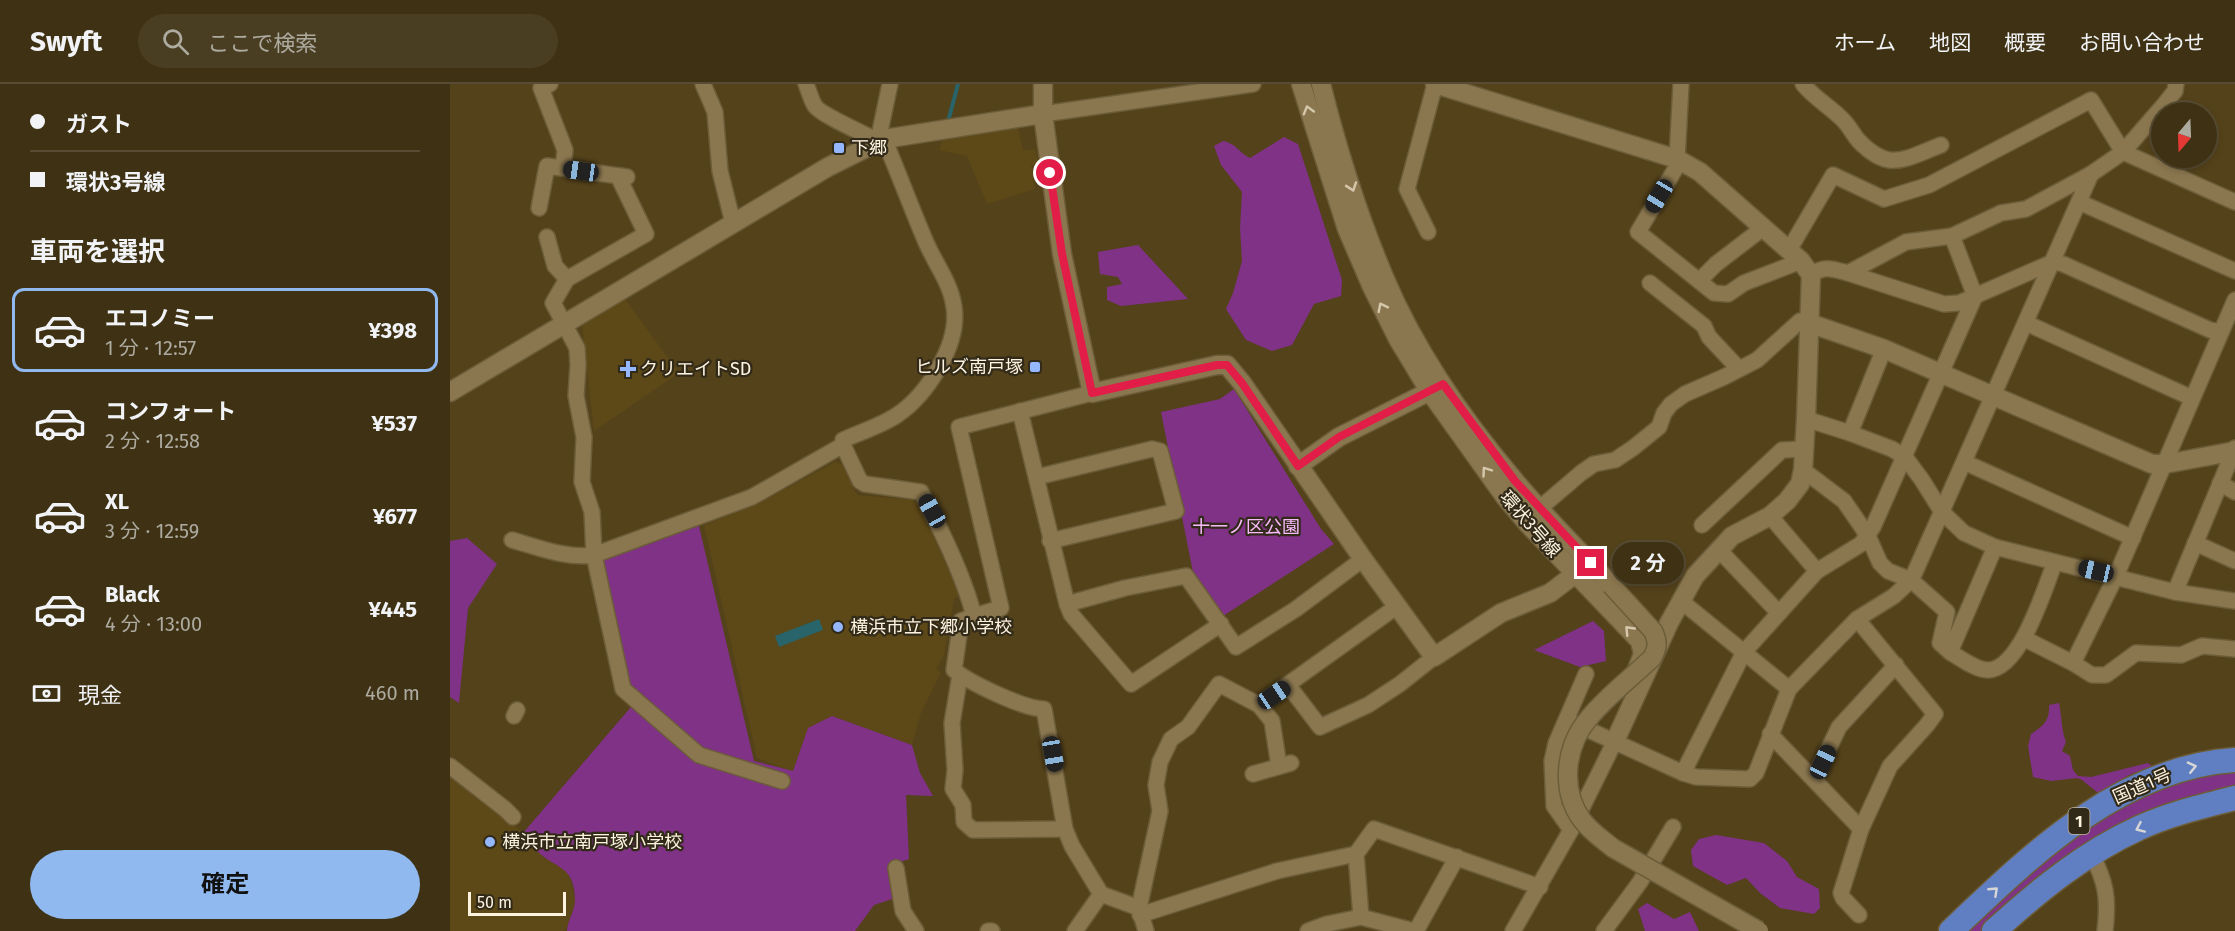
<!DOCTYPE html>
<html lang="ja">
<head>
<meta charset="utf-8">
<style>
  body { margin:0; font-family:"Fira Sans","Noto Sans JP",sans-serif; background:#4a3e22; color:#f1f3f6; height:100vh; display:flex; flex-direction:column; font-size:22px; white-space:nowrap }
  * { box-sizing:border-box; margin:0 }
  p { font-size:20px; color:#adaaa0 }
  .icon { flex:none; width:33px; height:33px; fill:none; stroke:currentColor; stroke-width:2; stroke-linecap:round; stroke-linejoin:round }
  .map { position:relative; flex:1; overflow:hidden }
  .sheet { display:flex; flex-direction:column; background:#3f3214; width:450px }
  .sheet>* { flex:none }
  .guide { display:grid; align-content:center; height:132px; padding:0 30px; background:#3f3214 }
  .needle { width:39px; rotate:199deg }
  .fabs { position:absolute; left:1701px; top:18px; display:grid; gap:12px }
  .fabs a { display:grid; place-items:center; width:66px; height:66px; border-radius:50%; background:#3f3214; box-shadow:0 3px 9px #0003,0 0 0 2px #584d34; font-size:30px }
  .scale { position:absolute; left:18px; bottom:15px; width:98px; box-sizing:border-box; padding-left:6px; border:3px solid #fef3de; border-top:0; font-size:16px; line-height:21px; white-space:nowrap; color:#fef3de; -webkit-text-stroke:4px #322a19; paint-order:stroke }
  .end { position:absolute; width:27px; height:27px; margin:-14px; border:8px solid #e11d48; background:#fff; box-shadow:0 0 0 3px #fff }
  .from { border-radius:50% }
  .bubble { position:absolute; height:42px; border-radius:21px; background:#3f3214; box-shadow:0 3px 9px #0003,0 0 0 2px #584d34; font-size:20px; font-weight:700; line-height:42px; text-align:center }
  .car { position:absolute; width:18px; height:36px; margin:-18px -9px; border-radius:8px; box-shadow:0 0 4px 2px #0007; background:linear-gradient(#222 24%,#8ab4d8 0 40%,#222 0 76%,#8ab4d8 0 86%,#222 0) }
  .guide b { display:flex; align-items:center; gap:21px; height:57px; font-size:22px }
  .guide b+b { border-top:2px solid #584d34 }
  .guide i { width:15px; height:15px; background:#f1f3f6 }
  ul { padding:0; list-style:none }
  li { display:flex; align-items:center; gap:18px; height:84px; margin:0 12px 9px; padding:0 18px; border:3px solid transparent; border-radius:12px }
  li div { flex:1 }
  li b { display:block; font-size:22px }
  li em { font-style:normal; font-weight:700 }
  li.current { border-color:#90b9f0 }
  li>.icon { width:54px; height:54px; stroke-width:1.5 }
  h2 { padding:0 30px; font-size:27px; line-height:72px }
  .pay { display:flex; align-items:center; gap:15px; height:66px; padding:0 30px; font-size:22px }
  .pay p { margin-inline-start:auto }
  .primary-button { display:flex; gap:12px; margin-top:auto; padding:12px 30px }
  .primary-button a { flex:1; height:69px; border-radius:36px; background:#90b9f0; color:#111; font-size:24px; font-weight:700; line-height:69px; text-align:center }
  header { display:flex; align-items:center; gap:36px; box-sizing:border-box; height:84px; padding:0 30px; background:#3f3214; border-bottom:2px solid #584d34 }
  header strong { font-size:28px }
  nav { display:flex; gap:33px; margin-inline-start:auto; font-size:21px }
  .search { width:420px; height:54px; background:#4a3e22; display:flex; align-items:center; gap:15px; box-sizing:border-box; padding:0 21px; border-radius:33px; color:#adaaa0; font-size:22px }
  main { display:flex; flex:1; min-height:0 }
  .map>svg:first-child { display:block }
</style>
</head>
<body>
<header>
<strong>Swyft</strong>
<div class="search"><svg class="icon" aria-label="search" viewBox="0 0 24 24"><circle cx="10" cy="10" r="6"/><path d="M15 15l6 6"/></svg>ここで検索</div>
<nav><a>ホーム</a><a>地図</a><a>概要</a><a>お問い合わせ</a></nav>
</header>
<main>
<section class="sheet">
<div class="guide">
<b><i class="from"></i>ガスト</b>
<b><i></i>環状3号線</b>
</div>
<h2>車両を選択</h2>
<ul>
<li class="current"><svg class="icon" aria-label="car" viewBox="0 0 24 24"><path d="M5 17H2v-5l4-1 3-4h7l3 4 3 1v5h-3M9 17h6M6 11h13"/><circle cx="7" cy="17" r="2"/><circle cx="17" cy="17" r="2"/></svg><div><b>エコノミー</b><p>1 分 · 12:57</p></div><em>¥398</em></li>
<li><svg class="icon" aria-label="car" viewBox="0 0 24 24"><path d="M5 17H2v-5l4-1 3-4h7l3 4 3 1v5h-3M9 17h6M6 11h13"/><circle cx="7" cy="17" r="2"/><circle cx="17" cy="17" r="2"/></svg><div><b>コンフォート</b><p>2 分 · 12:58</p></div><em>¥537</em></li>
<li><svg class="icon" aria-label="car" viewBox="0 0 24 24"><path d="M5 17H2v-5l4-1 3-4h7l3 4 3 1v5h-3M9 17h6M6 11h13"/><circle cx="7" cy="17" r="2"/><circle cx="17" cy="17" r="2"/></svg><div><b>XL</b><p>3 分 · 12:59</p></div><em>¥677</em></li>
<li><svg class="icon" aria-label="car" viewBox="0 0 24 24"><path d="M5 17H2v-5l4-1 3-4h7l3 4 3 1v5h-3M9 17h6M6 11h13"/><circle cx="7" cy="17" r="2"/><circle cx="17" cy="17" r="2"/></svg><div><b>Black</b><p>4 分 · 13:00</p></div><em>¥445</em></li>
</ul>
<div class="pay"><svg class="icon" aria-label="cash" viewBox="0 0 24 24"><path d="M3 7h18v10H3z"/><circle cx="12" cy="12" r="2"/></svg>現金<p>460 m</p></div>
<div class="primary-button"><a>確定</a></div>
</section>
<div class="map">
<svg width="1785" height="847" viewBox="0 0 1785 847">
  <rect width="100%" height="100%" fill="#54421a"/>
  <g fill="#5d4817">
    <polygon points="568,44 573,66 585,65 589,80 581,82 585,105 537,120 517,72 489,66 493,55"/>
    <polygon points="175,215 229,289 144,347 132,240"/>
    <polygon points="385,378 392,380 407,411 463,416 469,421 510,511 504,515 494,571 486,585 491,588 471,629 462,661 382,632 358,644 343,688 307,674 254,441 308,420"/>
    <polygon points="0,687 47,723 72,749 87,767 98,776 113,783 120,793 126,818 116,845 113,847 0,847"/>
  </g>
  <g fill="#7f3286">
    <path d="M834,53L848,60L892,196L891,212L864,220L842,261L822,267L796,256L776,225L783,209L792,177L790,144L792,108L771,81L764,62L773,57C787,60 788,68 800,74Z"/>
    <polygon points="688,161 738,215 671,222 657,216 657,203 672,200 668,193 650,190 648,168"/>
    <polygon points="784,305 871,445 884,460 773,532 743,488 711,328 770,315"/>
    <path d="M249,442L304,677L343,687L358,644L382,632L462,661L470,689L483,712L456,711L459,775L444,780L442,815L424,821L405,847H117C117,837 125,827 125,816C124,780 106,786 87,767C82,762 77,755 73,749L181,623L179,597L148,476Z"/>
    <polygon points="17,454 47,480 18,524 9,619 0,613 0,457"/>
    <polygon points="1143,537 1154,547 1156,577 1130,583 1084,566"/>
    <path d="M1609,619C1612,633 1611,645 1616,658L1612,667L1620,672L1623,686L1628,692L1641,693L1698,679L1702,682L1679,691L1648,709L1632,696L1627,694L1601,697L1583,693L1578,662L1581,650C1593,642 1600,637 1599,621Z"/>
    <polygon points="1785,682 1785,704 1745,712 1534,847 1511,847 1577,784 1687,710"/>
    <polygon points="1266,751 1314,759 1337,777 1347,793 1369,805 1370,824 1364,830 1330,824 1310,809 1296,794 1277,801 1243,782 1241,766 1249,755"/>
    <polygon points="1197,819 1224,835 1240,828 1249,847 1195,847 1188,825"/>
  </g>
  <polygon fill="#286469" points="369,535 373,546 329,563 325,552"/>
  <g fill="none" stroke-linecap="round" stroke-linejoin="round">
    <polyline stroke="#286469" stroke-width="4" points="499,34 508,0"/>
    <g stroke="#6c5d3a" stroke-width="18">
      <g id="minor">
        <polyline points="100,0 91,4 115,66 113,84"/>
        <polyline points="253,0 265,28 270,87 283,139"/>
        <path d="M356,0C359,7 361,16 365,22C371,31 415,50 428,57L440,0"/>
        <path d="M1353,0C1365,15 1381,23 1394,37C1399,42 1403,50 1408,56C1439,89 1454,75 1491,61"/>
        <polyline points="593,30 803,0"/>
        <polyline points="1227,75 1231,0"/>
        <polyline points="1230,77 1188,148 1264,209 1278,210 1294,199 1351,177"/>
        <polyline points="168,92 196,150 117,195 103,219 127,264 128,281 126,312 134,353 132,398 142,428 144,471 173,605 249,671 332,697"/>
        <polyline points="1629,118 1785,187"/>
        <polyline points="89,124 97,82 177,93"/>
        <polyline points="978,148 957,105 985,0"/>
        <polyline points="97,153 105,182 117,195"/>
        <polyline points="1339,166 1383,91 1434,115 1479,101 1641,16 1673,68 1785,118"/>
        <polyline points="1398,189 1494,220 1509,219 1603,178 1613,180 1760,246 1771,248"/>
        <path d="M1361,191C1374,181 1383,185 1398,189L1456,158L1502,152L1551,129L1576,125L1641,90L1673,68L1713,22L1725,7L1726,0"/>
        <polyline points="1249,197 1266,180 1313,144"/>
        <polyline points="1200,199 1254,242 1259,253 1289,285"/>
        <polyline points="1576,239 1742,314"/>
        <polyline points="570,327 617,520 675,504 736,492 786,563 846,525 913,475"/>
        <polyline points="1356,335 1400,349 1442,365 1455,373 1472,396 1492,428 1514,449 1545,463 1725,508 1785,517"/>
        <polyline points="1400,349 1434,265"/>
        <path d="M393,361L410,397L415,400L471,408C492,447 513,490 524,532L551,524L509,343L642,309"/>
        <polyline points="1514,378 1683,454"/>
        <polyline points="1353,386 1394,417 1418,452 1430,479 1438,487 1461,496 1497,528 1490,559 1500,568 1545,463"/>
        <polyline points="587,393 702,365 710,367 726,427 600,457"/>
        <polyline points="1770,399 1785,408"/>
        <polyline points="1090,424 1131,389 1144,380 1165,376 1183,364 1209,343 1214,329 1221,320 1235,310 1274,293 1307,276 1350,237 1359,239"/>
        <polyline points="1320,432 1367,487"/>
        <polyline points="1252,441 1332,366 1354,365"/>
        <path d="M62,456C87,463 117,475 144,471L302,413L393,361V356C410,348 431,342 447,331C477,311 510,260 504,223C501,199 484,178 475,156C461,123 448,88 434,55"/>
        <polyline points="1745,459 1785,477"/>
        <polyline points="1269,466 1329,529"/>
        <polyline points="1725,508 1785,364"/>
        <polyline points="1231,517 1339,605"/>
        <polyline points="617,520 621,530 681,600 771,540"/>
        <path d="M524,532L511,537L504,586C520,599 574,625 594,625L615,745L622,762L651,810L689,824"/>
        <polyline points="1575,555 1623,579 1666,492 1785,216"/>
        <path d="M1500,568C1510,574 1526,586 1538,586C1571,585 1595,503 1605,478"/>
        <polyline points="1623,579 1642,591 1656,591 1686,569 1731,571 1752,562 1785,565"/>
        <polyline points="510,591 502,639 505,686 503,705 513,721 514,738 523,746 615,745"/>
        <polyline points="838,601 870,643 918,621 950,600 984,573"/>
        <polyline points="809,621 946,523"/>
        <polyline points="64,632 67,626"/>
        <polyline points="1117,636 1233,689 1246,693 1300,695 1306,689 1339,605 1407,535 1444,512 1461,496 1465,488 1641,90"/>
        <polyline points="1320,650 1411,745 1440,682 1477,641 1485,630 1407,535"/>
        <polyline points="0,682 55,725 63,733"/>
        <polyline points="1233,689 1294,568 1367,487 1411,460 1423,443 1525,212 1502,152"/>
        <polyline points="803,690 841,679"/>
        <polyline points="1364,695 1389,643 1446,581"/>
        <polyline points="1121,746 1104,722 1102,677 1106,659 1136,590"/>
        <path d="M1641,769C1656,798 1659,814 1655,847"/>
        <polyline points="446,784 453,827 466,847"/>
        <polyline points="690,831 827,787 906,770"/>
        <polyline points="1409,831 1393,814 1391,809 1411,745"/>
        <polyline points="911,833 906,770 924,745 1090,803"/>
        <polyline points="538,847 542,847"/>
        <polyline points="625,847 651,810"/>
        <polyline points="696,847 689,824 710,727 706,701 710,678 721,655 738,643 769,600 809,621 822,637 829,682"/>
        <polyline points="858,847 877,840 911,833 964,847"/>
        <polyline points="966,847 1007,773"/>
        <polyline points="1063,847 1121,746 1165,657"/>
        <polyline points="1154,847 1190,798 1223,743"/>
      </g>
    </g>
    <g stroke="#6c5d3a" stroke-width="21">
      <g id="tertiary">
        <polyline points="593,0 593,30 612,170 642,309 767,281 777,281 792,299 913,475 984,573 1051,529 1100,509 1125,490"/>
        <polyline points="851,0 897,145 922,203 948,255 980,308 1055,413 1077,439 1190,557 1193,570 1186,588"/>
        <path d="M871,0C887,64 909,134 935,195C965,266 1015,338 1065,397C1095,433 1129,466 1161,501"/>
        <polyline points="985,0 1227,75 1250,88 1351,177 1361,191 1356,335 1353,386 1350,400 1337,417 1320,432 1282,452 1245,492 1219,539 1165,657"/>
        <polyline points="1359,239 1434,265 1702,380 1715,380 1785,367"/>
        <polyline points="0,308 378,83 434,55 593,30"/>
        <polyline points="848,382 889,353 990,302"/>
      </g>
    </g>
    <g stroke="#6c5d3a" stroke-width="27">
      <g id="trunk">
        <path d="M1501,847C1580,772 1670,683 1785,676"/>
        <path d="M1544,847C1588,807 1634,769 1689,744C1719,730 1753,722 1785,714"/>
      </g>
    </g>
    <use href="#minor" stroke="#8b774f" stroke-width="15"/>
    <use href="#tertiary" stroke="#8b774f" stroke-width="18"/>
    <use href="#trunk" stroke="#607fc2" stroke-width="24"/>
    <g stroke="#6c5d3a" stroke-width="21" stroke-linecap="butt">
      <path id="tertiary-bridge" d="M1161,501L1203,547C1208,557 1208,564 1202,574C1181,594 1157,612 1139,634C1115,662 1110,706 1132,736C1141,748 1152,755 1163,764L1309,847"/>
    </g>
    <use href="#tertiary-bridge" stroke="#8b774f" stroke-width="18"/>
  </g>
  <defs><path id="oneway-chevron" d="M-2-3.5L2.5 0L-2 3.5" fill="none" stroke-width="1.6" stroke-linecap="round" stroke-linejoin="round" transform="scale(1.5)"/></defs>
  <g stroke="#d6c8ac">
    <use href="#oneway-chevron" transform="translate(858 26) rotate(-106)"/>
    <use href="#oneway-chevron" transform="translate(902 103) rotate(71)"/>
    <use href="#oneway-chevron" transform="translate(932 223) rotate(-117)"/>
    <use href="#oneway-chevron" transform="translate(1036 387) rotate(-126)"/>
    <use href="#oneway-chevron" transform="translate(1179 546) rotate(-134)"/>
  </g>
  <g stroke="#d6d6d7">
    <use href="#oneway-chevron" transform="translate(1742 683) rotate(-13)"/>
    <use href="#oneway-chevron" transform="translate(1690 744) rotate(156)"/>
    <use href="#oneway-chevron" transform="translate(1544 807) rotate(-43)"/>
  </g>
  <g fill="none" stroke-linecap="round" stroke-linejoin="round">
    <polyline stroke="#e11d48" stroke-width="8" points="600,89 612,170 642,309 767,281 777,281 792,299 848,382 889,353 993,300 1065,397 1141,479"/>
  </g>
  <g fill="#94b7fd" stroke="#322a19" stroke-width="2">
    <rect x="383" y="58" width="12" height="12" rx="3"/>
    <rect x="579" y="277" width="12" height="12" rx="3"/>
    <path d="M175 276h6v6h6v6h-6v6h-6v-6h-6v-6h6z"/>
    <circle cx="388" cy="543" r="6"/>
    <circle cx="40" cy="758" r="6"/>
  </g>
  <g text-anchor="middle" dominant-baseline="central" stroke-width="4.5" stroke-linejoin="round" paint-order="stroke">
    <rect fill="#322a19" stroke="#c1b7a3" stroke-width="1.5" x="1618.5" y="724" width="21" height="26" rx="4.5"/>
    <g font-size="16" font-weight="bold" fill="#fef3de">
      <text x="1629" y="737">1</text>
    </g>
    <g font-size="18" fill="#fef3de" stroke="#322a19" text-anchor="start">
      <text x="401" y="64">下郷</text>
      <text x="573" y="283" text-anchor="end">ヒルズ南戸塚</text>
      <text x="190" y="285">クリエイトSD</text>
      <text x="400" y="543">横浜市立下郷小学校</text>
      <text x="52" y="758">横浜市立南戸塚小学校</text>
    </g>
    <g font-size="18" fill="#fef3de" stroke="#322a19">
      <text transform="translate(1080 440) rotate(49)">環状3号線</text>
      <text transform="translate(1692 702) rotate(-24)">国道1号</text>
    </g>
    <g font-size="18" fill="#f9bbfd" stroke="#322a19">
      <text x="796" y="443">十一ノ区公園</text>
    </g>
  </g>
</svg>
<div class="fabs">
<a><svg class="needle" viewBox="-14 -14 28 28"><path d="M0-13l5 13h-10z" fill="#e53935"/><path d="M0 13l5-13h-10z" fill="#adaaa0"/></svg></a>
</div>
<div class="scale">50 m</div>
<i class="end from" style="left:600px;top:89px"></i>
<i class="end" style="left:1141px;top:479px"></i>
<div class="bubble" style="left:1162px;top:458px;width:72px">2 分</div>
<i class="car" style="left:131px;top:87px;rotate:278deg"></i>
<i class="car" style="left:1209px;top:112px;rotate:211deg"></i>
<i class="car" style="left:482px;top:427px;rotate:331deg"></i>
<i class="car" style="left:1646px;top:487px;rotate:283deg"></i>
<i class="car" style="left:824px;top:611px;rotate:56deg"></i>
<i class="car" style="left:603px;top:670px;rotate:170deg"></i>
<i class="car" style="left:1373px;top:678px;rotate:25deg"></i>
</div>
</main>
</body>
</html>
